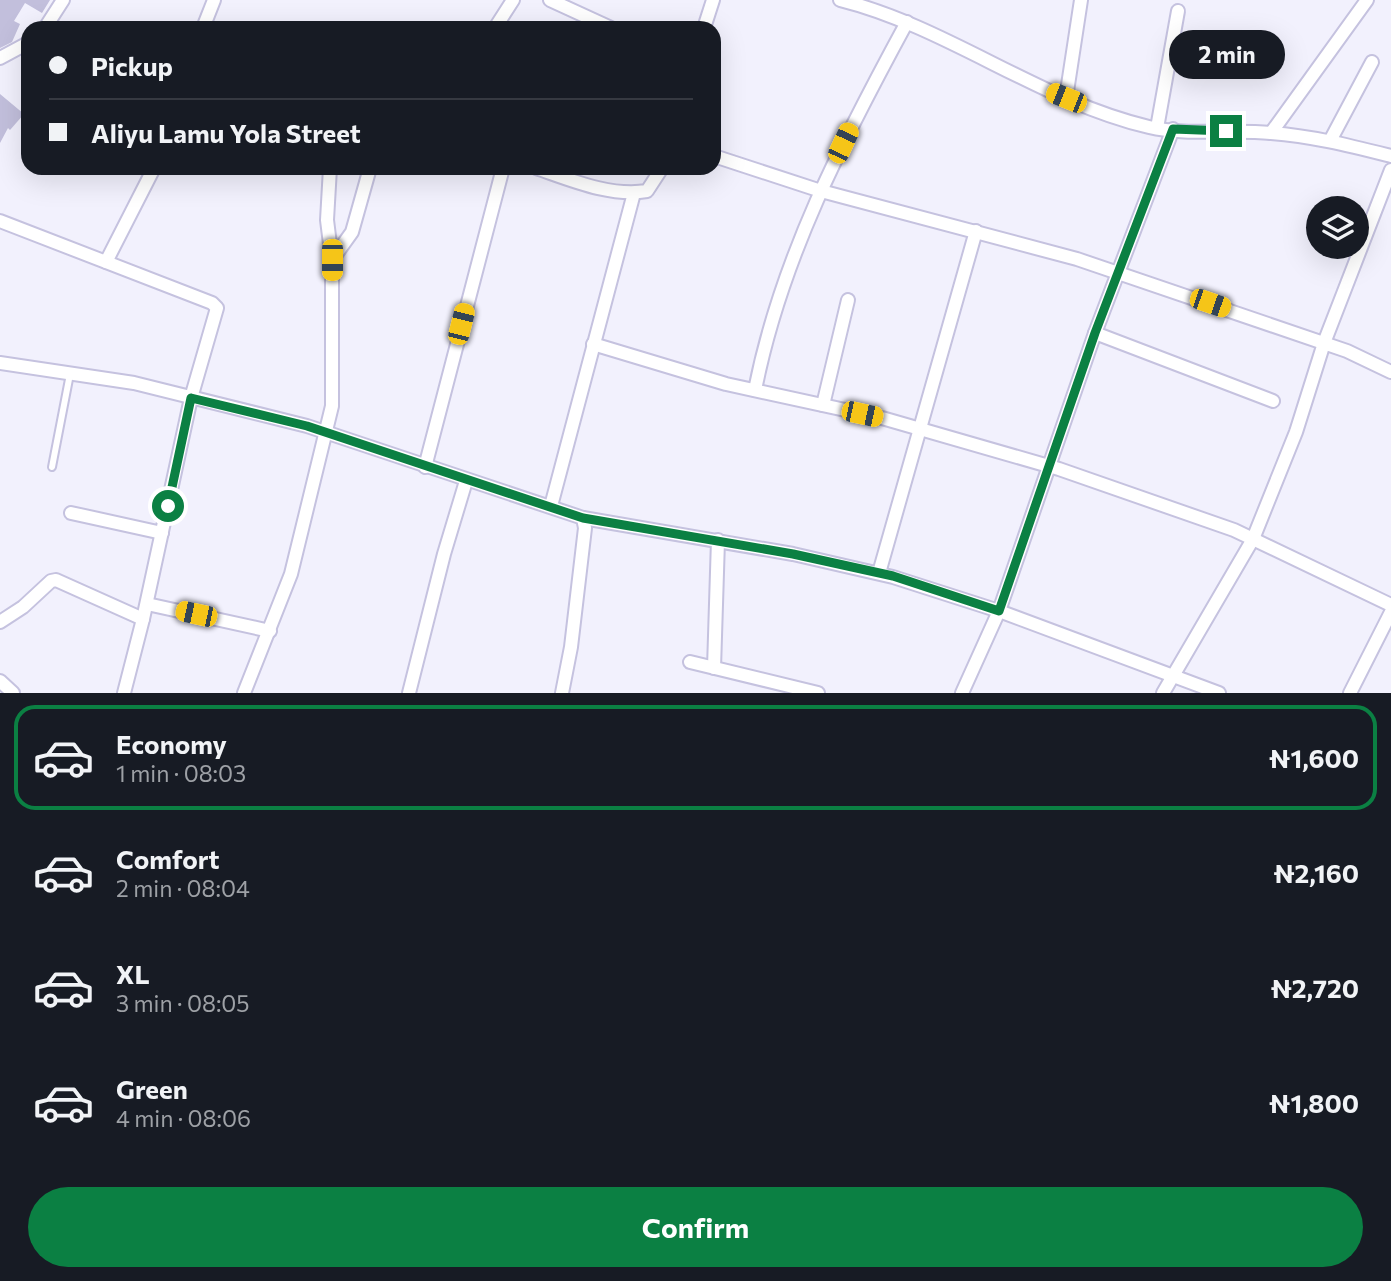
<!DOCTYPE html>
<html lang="en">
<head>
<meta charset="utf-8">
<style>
  body { margin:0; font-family:Commissioner,sans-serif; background:#20242c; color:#f1f3f6; height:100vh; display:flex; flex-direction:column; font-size:26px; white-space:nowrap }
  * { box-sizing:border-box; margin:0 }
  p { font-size:23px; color:#9ea1a6 }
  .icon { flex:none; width:38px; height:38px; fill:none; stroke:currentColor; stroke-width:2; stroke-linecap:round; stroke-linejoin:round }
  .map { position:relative; height:693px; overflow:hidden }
  .details { display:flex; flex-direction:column; background:#171b24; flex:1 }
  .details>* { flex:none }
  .banner { position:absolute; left:21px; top:21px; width:700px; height:154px; border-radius:21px; box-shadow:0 7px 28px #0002; display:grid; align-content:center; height:154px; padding:0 28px; background:#171b24 }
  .tools { position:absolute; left:1306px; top:196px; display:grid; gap:14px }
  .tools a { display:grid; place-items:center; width:63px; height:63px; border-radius:50%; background:#171b24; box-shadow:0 7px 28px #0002; font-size:35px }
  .end { position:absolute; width:32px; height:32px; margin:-16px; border:9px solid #0b8043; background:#fff; box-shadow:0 0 0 4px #fff }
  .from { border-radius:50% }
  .bubble { position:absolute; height:49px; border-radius:24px; background:#171b24; box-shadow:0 7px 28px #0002; font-size:23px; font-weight:700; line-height:49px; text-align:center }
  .car { position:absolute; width:21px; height:42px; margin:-21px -10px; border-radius:9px; box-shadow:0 0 5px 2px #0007; background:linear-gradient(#f5c518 24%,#345 0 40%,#f5c518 0 76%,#345 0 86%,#f5c518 0) }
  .banner b { display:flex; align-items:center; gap:24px; height:66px; font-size:26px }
  .banner b+b { border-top:2px solid #363941 }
  .banner i { width:18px; height:18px; background:#f1f3f6 }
  ul { padding:12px 0 0; list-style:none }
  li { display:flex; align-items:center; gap:21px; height:105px; margin:0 14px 10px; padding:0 14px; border:4px solid transparent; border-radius:21px }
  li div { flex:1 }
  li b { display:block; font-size:26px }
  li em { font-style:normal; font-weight:700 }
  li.on { border-color:#0b8043 }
  li>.icon { width:63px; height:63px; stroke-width:1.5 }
  .action { display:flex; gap:14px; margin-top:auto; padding:14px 28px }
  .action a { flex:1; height:80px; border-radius:42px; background:#0b8043; color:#fff; font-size:28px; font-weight:700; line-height:80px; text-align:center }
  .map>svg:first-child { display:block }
</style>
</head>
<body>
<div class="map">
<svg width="1391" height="693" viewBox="0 0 1391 693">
  <rect width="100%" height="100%" fill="#f2f1fd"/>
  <g fill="#c2bfdc">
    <polygon points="0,0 50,0 42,13 25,3 14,21 20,24 12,42 0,48"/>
    <polygon points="0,94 24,114 10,130 8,128 0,143"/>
  </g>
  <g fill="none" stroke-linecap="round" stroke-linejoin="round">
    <g stroke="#c5c2df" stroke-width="10">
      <polyline id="service" points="52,467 70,374"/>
    </g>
    <g stroke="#c5c2df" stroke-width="16">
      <g id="minor">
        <polyline points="550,0 611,28"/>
        <path d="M840,0C948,27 1039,101 1149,127C1187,136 1231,129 1271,133C1312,136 1351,146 1391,156"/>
        <polyline points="45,28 63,0"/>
        <polyline points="203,28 214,0"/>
        <polyline points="495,28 513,0"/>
        <polyline points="704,28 713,0"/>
        <polyline points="0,58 28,43"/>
        <polyline points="1066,98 1081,0"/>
        <polyline points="1157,128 1178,11"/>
        <polyline points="1271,133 1367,0"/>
        <polyline points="1330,141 1372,62"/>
        <polyline points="714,156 821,191 1077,259 1347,351 1391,372"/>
        <path d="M536,168C571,180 610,197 647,191L662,168"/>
        <polyline points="0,221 212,303 217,308 191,398 143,619 124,693"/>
        <polyline points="332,260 352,232 370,168"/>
        <polyline points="106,262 154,168"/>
        <polyline points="1095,333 1273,401"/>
        <polyline points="593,344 726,384 882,418 1059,469 1234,530 1391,605"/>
        <polyline points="0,363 134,383 307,426 583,518 585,528 571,647 562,693"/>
        <path d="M755,390C781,258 843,140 907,22"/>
        <polyline points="823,405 848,300"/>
        <polyline points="425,467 503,168"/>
        <polyline points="551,506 634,193"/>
        <polyline points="71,513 162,533"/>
        <polyline points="583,518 793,554 893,577 999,611 1219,693"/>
        <polyline points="879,573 976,231"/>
        <polyline points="147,604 270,631"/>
        <polyline points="0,622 23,607 51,581 56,580 143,619"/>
        <polyline points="690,662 818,693"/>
        <polyline points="714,668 718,540"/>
        <polyline points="0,681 13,693"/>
        <polyline points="244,693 291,574 332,406 332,260 327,220 330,168"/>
        <polyline points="409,693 444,554 466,481"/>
        <polyline points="962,693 999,611 1095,333 1173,129"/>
        <polyline points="1163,693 1253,539 1296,432 1324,343 1391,170"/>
        <polyline points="1350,693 1391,612"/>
      </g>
    </g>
    <use href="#service" stroke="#fff" stroke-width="6"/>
    <use href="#minor" stroke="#fff" stroke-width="12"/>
  </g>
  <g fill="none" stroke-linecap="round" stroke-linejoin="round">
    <polyline stroke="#0b8043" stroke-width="9" points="168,506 191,398 307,426 583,518 793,554 893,576 999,611 1095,333 1173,129 1226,131"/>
  </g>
</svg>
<div class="tools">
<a><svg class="icon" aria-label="layers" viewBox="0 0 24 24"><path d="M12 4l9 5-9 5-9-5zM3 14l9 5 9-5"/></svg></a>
</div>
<i class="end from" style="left:168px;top:506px"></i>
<i class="end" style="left:1226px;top:131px"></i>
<div class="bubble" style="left:1169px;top:30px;width:116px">2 min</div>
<i class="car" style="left:1066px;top:98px;rotate:292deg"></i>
<i class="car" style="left:843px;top:143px;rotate:25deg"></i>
<i class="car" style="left:332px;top:260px;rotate:180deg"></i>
<i class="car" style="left:1210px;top:303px;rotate:109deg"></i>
<i class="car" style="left:461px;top:324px;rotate:14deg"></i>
<i class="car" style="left:862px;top:414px;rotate:102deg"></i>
<i class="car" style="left:196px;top:614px;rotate:282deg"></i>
<div class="banner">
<b><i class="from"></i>Pickup</b>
<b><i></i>Aliyu Lamu Yola Street</b>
</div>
</div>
<section class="details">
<ul>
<li class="on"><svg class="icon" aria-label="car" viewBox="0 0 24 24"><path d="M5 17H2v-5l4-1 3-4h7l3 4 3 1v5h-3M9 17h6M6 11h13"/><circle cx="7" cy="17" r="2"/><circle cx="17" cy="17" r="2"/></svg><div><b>Economy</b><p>1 min · 08:03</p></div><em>₦1,600</em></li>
<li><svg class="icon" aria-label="car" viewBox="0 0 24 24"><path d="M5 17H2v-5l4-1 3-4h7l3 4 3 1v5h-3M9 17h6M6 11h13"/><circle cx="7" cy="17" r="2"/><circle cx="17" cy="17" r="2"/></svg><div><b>Comfort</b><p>2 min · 08:04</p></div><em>₦2,160</em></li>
<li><svg class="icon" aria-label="car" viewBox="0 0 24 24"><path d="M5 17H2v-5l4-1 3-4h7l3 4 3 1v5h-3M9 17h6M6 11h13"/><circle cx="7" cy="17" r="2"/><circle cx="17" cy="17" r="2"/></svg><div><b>XL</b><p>3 min · 08:05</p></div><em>₦2,720</em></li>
<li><svg class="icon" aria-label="car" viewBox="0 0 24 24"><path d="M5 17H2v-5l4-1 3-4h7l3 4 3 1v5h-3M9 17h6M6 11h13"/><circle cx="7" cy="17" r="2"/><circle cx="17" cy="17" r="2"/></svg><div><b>Green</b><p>4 min · 08:06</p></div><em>₦1,800</em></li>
</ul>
<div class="action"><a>Confirm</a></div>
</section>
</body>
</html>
